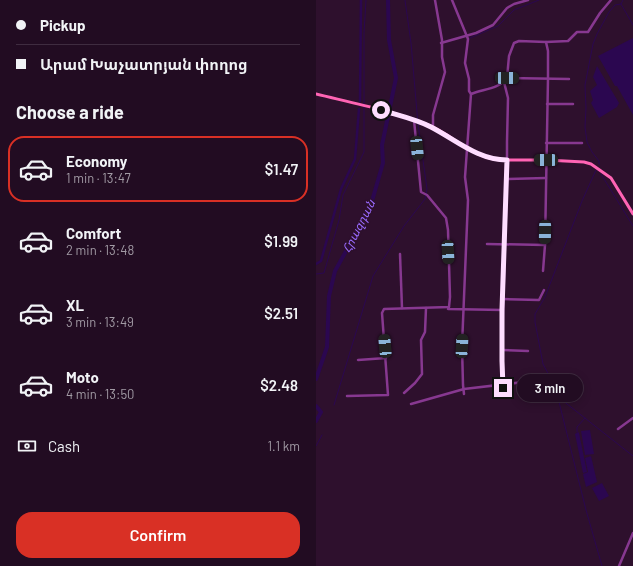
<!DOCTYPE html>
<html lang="en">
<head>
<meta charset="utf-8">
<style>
  body { margin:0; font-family:Barlow,"Noto Sans Armenian",sans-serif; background:#2a152a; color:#f1f3f6; height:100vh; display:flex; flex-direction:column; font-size:15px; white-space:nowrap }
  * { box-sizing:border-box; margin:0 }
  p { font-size:13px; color:#a29ba5 }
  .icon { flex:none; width:22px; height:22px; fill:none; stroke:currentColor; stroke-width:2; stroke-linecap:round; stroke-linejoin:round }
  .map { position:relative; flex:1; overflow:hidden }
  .side { display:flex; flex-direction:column; background:#220c22; width:316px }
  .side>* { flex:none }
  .top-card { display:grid; align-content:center; height:88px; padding:0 16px; background:#220c22 }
  .end { position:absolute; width:18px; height:18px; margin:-9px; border:5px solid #feddff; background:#111; box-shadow:0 0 0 2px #111 }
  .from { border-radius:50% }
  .bubble { position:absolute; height:28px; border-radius:14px; background:#220c22; box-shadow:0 2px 10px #0003,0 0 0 1px #3f2c40; font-size:13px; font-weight:600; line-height:28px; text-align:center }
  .car { position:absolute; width:12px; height:24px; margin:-12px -6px; border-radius:5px; box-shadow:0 0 3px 1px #0007; background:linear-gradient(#222 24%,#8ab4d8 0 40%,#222 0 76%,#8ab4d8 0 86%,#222 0) }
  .top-card b { display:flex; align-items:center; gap:14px; height:38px; font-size:15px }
  .top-card b+b { border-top:1px solid #3f2c40 }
  .top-card i { width:10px; height:10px; background:#f1f3f6 }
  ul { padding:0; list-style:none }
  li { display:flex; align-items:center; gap:12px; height:66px; margin:0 8px 6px; padding:0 8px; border:2px solid transparent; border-radius:16px }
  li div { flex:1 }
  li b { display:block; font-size:15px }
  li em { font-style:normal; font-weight:600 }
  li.on { border-color:#d93025 }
  li>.icon { width:36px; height:36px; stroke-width:1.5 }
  h2 { padding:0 16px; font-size:18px; line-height:48px }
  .pay { display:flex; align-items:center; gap:10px; height:44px; padding:0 16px; font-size:15px }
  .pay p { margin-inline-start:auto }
  .cta { display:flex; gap:8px; margin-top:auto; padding:8px 16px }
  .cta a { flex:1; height:46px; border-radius:16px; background:#d93025; color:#fff; font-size:16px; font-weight:600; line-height:46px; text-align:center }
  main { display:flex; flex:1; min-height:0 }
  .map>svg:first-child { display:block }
</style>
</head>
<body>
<main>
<section class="side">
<div class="top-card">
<b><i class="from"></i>Pickup</b>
<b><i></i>Արամ Խաչատրյան փողոց</b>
</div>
<h2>Choose a ride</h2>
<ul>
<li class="on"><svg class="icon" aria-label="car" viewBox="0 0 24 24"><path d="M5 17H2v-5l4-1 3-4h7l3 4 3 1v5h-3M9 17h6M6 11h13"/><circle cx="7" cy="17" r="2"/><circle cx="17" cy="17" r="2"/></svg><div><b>Economy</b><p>1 min · 13:47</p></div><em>$1.47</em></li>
<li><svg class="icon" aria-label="car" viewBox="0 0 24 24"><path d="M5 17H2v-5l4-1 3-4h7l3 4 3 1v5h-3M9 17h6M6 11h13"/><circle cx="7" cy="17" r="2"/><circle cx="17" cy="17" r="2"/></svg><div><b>Comfort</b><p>2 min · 13:48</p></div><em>$1.99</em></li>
<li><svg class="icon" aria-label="car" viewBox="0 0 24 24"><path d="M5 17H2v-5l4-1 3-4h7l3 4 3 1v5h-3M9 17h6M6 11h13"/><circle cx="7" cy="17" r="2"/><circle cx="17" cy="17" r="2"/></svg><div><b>XL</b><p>3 min · 13:49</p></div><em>$2.51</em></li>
<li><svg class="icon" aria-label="car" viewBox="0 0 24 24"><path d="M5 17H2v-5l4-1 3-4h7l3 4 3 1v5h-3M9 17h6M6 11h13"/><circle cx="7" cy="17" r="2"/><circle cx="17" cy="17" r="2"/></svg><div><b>Moto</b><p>4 min · 13:50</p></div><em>$2.48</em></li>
</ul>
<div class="pay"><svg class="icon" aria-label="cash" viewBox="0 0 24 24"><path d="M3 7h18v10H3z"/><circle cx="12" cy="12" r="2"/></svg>Cash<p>1.1 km</p></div>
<div class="cta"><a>Confirm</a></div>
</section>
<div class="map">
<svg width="317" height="566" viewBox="0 0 317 566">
  <rect width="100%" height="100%" fill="#2e102d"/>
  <g fill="#2b0750">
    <polygon points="317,38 317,115 301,86 299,86 282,56"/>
    <polygon points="281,66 303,103 301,107 283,118 275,103 277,100 274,91 281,85 277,77"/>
    <polygon points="274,430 278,454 269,455 265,431"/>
    <polygon points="262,432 263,433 271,472 267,473 259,434"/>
    <polygon points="275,456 281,482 270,487 267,474 272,472 269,458"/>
    <polygon points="286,483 293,496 283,501 276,488"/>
  </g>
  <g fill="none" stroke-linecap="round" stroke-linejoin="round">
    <g stroke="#2b0750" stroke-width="1">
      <polyline points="305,4 317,25"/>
      <polyline points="154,38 182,26 198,10 223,0"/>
      <polyline points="283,164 283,161 276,152 271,142 269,127 270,108 269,85 277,44 281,34 293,12 299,5 305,4 307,0"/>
      <polyline points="285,174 317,226"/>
      <polyline points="0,274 8,273 23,220 27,195 48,152 48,33 50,0"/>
      <polyline points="242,398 235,379 227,364 219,322 219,314 229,297 266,201 280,170"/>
      <polyline points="246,400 317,456"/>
      <polyline points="243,402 270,510 286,566"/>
      <polyline points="18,405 57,276 88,226 109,199 111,189 102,124 95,43 89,0"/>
      <polyline points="261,432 261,427 269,418"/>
      <polyline points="0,446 6,435"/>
    </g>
    <g stroke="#2b0750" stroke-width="2.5">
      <polyline points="44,101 45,0"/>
      <polyline points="0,264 5,261 25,189 39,159 43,109"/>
    </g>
    <g stroke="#2b0750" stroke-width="4">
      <polyline points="0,379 11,347 13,296 19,271 54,208 67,163 66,145 80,78 73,40 72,0"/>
      <polyline points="0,406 5,412 0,421"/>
    </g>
    <g stroke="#873890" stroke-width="2.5">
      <polyline points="136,0 152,39 149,63 153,79 153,91 155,94 149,177 152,200 146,346 147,385 148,394"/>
      <polyline points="125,43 160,33 177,25 191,8 198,4 212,0"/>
      <polyline points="191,78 253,79"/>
      <path d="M155,94C167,89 183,89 191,78L193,56L198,43L203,41L230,42L252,41L261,32H272L284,13L295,0"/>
      <polyline points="231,104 257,104"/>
      <polyline points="117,128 117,115 129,72 126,57 126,40 119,0"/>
      <polyline points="230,143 266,143"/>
      <polyline points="191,179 230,178"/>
      <polyline points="171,244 229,245"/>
      <polyline points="84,254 86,308"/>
      <polyline points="227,271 229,245 232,78 232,51 230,42"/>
      <polyline points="187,299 223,300 228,290"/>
      <polyline points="133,307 132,309 187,310"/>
      <polyline points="186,350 212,351"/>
      <polyline points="42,360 70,358"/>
      <polyline points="187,388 186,361 187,310 191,179 191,142 192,98 188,82"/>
      <polyline points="88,393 99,383 106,374 105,340 109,332 110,308"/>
      <polyline points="31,396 72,395 66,313 68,309 133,307 134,297 132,230 130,218 111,195 105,192 98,120"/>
      <polyline points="95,404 148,389 208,382 215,384"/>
      <polyline points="302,429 317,418"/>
      <polyline points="303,566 317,533"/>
    </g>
    <path stroke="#ff64b4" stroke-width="3" d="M0,94C37,103 77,111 112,125C137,135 156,158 184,160H230L268,162L275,164L295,178L317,214"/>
  </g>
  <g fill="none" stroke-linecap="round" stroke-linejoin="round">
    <path stroke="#feddff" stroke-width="5" d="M65,110C81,115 100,119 115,127C140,140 162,160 191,160L186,310V361L187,388"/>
  </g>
  <g text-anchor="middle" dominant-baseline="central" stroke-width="3" stroke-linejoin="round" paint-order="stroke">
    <g font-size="12" font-style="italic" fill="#9a6bff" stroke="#2e102d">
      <text transform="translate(42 226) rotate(-63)">Հրազդան</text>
    </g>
  </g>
</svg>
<i class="end from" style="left:65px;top:110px"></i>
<i class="end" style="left:187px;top:388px"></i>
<div class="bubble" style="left:201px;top:374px;width:66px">3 min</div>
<i class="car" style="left:191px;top:78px;rotate:91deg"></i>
<i class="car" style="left:101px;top:148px;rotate:174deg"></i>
<i class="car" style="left:230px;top:160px;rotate:271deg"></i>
<i class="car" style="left:229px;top:232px;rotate:181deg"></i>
<i class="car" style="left:132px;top:252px;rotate:177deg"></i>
<i class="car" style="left:69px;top:346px;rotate:355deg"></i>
<i class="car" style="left:146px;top:346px;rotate:3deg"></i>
</div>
</main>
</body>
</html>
